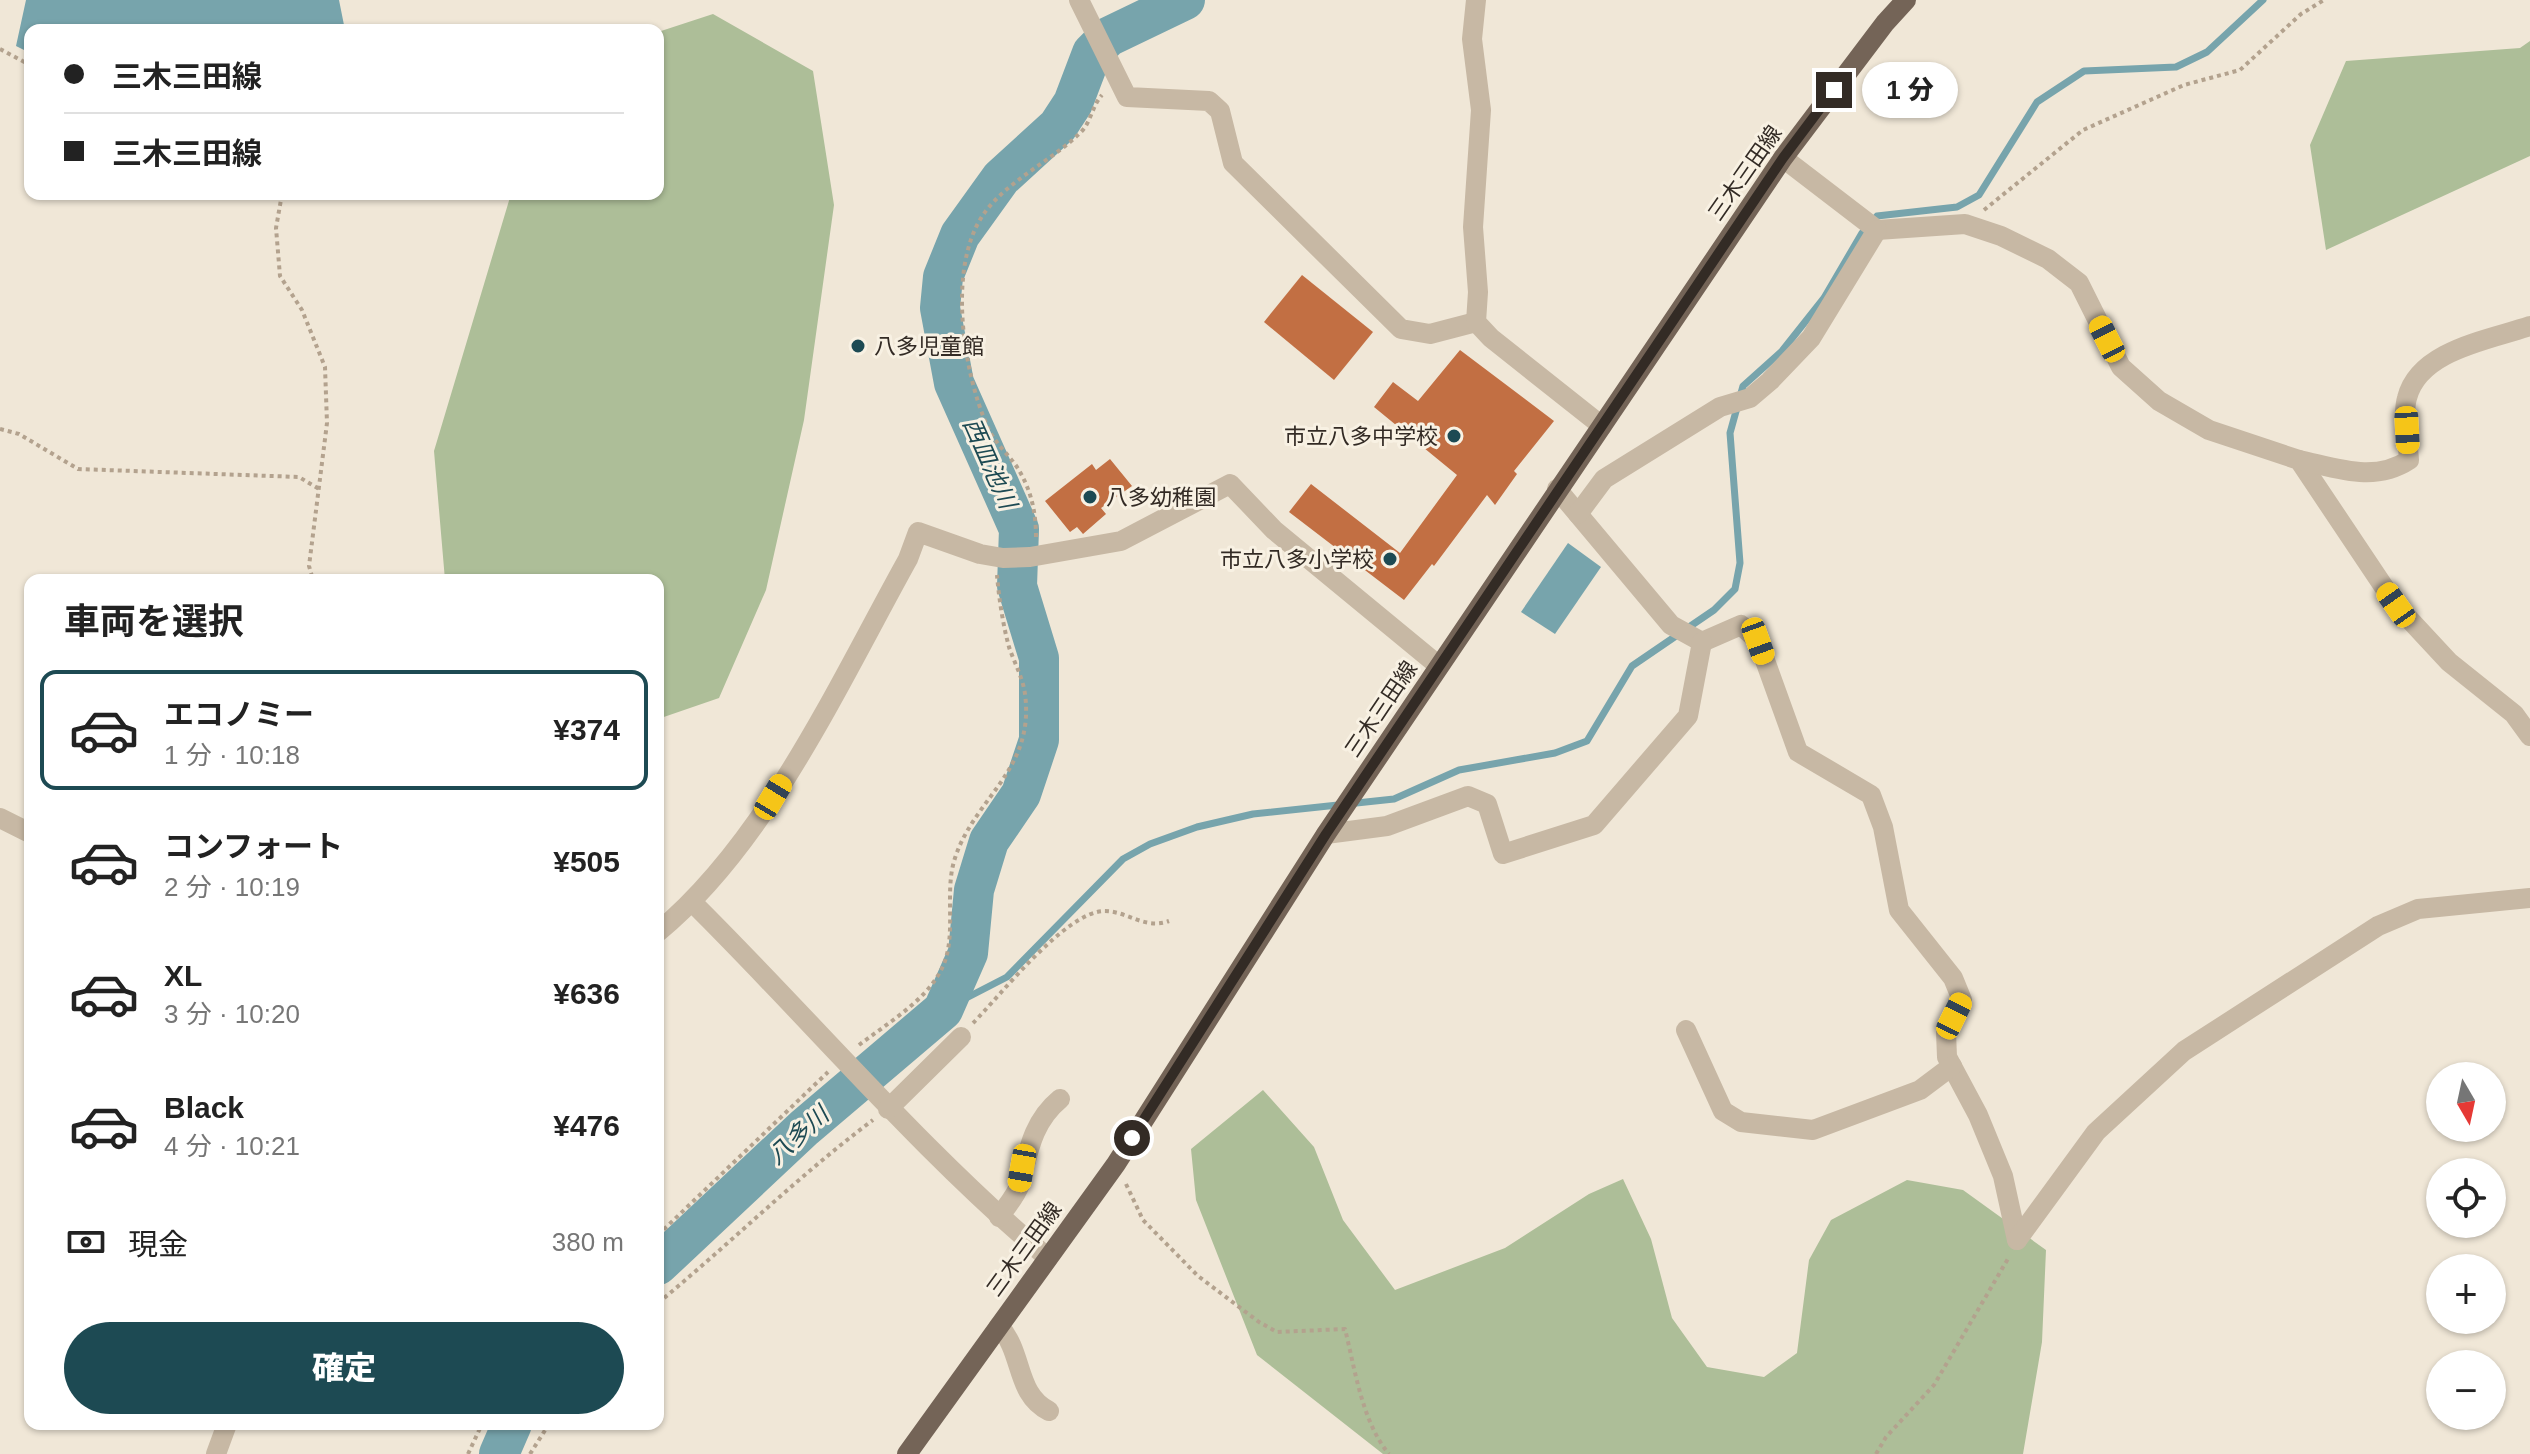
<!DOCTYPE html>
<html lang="ja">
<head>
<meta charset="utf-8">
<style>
  body { margin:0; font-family:Arial,"Noto Sans JP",sans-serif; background:#f2f2f2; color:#222; height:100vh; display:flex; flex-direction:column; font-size:30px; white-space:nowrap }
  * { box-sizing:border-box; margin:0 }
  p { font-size:26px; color:#767676 }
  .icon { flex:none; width:44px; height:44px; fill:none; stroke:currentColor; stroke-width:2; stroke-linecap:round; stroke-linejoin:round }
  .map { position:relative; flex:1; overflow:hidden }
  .side { position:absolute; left:24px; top:574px; width:640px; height:856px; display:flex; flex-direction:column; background:#fff; border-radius:16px; box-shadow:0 2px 6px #0004 }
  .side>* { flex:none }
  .hud { position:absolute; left:24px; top:24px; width:640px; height:176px; border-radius:16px; box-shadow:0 2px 6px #0004; display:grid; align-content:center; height:176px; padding:0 40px; background:#fff }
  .needle { width:52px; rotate:171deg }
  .tools { position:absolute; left:2426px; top:1062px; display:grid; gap:16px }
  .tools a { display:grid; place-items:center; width:80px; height:80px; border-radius:50%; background:#fff; box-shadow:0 2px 6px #0004; font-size:40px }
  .end { position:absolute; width:36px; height:36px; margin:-18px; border:10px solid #332b25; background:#fff; box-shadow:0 0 0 4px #fff }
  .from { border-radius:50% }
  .bubble { position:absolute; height:56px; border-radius:28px; background:#fff; box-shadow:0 2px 6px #0004; font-size:26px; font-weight:800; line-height:56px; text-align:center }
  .car { position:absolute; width:24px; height:48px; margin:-24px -12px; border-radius:10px; box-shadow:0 0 6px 2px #0007; background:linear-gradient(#f5c518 24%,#345 0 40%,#f5c518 0 76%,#345 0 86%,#f5c518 0) }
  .hud b { display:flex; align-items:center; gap:28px; height:76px; font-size:30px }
  .hud b+b { border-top:2px solid #e0e0e0 }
  .hud i { width:20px; height:20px; background:#222 }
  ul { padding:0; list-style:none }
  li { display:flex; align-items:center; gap:24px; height:120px; margin:0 16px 12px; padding:0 24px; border:4px solid transparent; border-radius:16px }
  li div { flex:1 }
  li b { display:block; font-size:30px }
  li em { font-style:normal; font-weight:800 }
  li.active { border-color:#1d4a53 }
  li>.icon { width:72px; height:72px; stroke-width:1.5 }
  h2 { padding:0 40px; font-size:36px; line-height:96px }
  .pay { display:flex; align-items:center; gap:20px; height:88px; padding:0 40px; font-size:30px }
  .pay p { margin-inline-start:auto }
  .button { display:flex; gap:16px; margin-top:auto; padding:16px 40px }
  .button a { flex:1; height:92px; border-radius:48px; background:#1d4a53; color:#fff; font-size:32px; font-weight:800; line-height:92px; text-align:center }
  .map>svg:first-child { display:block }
</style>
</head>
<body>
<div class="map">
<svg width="2530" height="1454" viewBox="0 0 2530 1454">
  <rect width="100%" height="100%" fill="#f0e7d7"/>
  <g fill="#adbe98">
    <polygon points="713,14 813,71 834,205 804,420 766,590 719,698 658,719 658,580 445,580 434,451 511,194 658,194 658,32"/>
    <polygon points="2530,41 2530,156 2326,250 2310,145 2346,61 2520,48"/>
    <polygon points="1263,1090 1314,1147 1343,1220 1395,1290 1505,1248 1589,1194 1623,1179 1651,1239 1672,1318 1707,1367 1764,1377 1797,1353 1809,1260 1831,1220 1907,1180 1963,1190 2046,1250 2042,1342 2023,1454 1383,1454 1257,1355 1196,1200 1191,1149"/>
  </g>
  <g fill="#77a4ac">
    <polygon points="26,0 339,0 345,30 30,30 30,53 16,46"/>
    <polygon points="1568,543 1601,567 1555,634 1521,612"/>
  </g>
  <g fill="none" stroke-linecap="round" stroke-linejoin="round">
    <polyline stroke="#77a4ac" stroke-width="7" points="943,1010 1007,977 1123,859 1150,844 1197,827 1253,814 1394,799 1459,770 1555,753 1587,741 1632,666 1714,610 1735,589 1740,563 1730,433 1743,386 1782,351 1824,298 1862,233 1877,216 1957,207 1979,195 2037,102 2084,71 2176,67 2207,52 2263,0"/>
    <g stroke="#77a4ac" stroke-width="40">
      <polyline points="658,1265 804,1128 943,1010 968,953 974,890 989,841 1021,794 1039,740 1039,658 1017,586 1019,529 954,383 940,308 943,277 960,235 1001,178 1058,126 1073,103 1092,53 1108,37 1185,0"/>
      <polyline points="499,1454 512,1424"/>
    </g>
  </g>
  <g fill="#c26f43">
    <polygon points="1302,275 1373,332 1334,380 1264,322"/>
    <polygon points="1460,350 1554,421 1514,471 1517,474 1495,505 1487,495 1434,566 1432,564 1404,600 1289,512 1311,484 1400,553 1457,475 1374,407 1393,382 1418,401"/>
    <polygon points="1110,459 1132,486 1101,508 1106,514 1083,534 1077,527 1070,532 1045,501 1092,464 1096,470"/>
  </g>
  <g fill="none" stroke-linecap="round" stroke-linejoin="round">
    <g stroke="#b3a28e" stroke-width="4" stroke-dasharray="4 4" stroke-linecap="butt">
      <polyline points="0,49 30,65"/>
      <polyline points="282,194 276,228 280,276 302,310 325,367 327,423 309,566 313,580"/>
      <polyline points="1984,210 2083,130 2184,85 2240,70 2301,14 2324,0"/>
      <polyline points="0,429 19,434 78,469 299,477 319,489"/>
      <path d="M1036,537C1036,512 1031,489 1017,467C1008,454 995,443 988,428C963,372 947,268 983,215C1006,181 1052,161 1081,132C1091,122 1092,106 1102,95"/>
      <path d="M973,1023C1000,996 1065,912 1104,911C1128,911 1144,930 1169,921"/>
      <path d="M859,1045C885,1025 924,1002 940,972C959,939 943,894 955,858C975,797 1035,770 1025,694C1023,678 1014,662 1009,647C1003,625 999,599 997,575"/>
      <path d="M1126,1184L1143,1220L1198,1276L1259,1322L1277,1332L1345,1329C1355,1369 1362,1422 1389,1454"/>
      <polyline points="658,1235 828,1072"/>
      <path d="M658,1303C731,1243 798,1176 873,1120"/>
      <polyline points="468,1454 482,1424"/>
      <polyline points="530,1454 549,1424"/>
      <polyline points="1876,1454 1886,1437 1934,1385 2009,1257"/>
    </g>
    <g stroke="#c7b8a4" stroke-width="20">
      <polyline points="1079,0 1127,97 1209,101 1220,111 1233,163 1401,329 1430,334 1476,322"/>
      <polyline points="1476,0 1472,39 1481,110 1473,227 1478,292 1476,322 1491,338 1602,426"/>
      <polyline points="1783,158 1877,230 1965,224 2001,236 2048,259 2079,283 2121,367 2159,401 2209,430 2299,460 2396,605 2449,662 2514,714 2530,736"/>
      <path d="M2299,460C2337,468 2374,483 2409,460C2408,441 2402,415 2407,398C2419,350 2489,340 2530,326"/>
      <polyline points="1557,489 1671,625 1702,642 1741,625 1758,641 1798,752 1871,795 1883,827 1899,910 1953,978 1962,1000 1946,1032 1947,1057 1978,1115 2003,1176 2017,1240"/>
      <polyline points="1578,514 1604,479 1720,407 1750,398 1770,381 1811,338 1877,230"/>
      <polyline points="0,818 30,833"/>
      <polyline points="1326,834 1387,826 1468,796 1487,804 1503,854 1594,825 1688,716 1702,642"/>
      <path d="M693,903C812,1021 919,1149 1048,1258"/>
      <path d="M658,932C767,842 839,683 908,559L918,532L980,554L1003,558L1030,557L1121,541L1230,484L1274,530L1439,666"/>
      <polyline points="1686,1030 1723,1111 1741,1122 1813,1130 1920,1090 1952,1066"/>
      <polyline points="888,1109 961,1037"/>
      <path d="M999,1217C1006,1207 1016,1196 1020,1184C1028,1153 1032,1122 1060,1099"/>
      <polyline points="2017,1240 2096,1132 2184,1051 2378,926 2418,909 2530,898"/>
      <path d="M999,1326C1024,1353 1015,1394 1049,1411"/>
      <polyline points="216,1454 227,1424"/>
    </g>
    <polyline stroke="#746457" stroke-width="20" points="907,1454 1116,1164 1326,834 1783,158 1885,23 1906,0"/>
  </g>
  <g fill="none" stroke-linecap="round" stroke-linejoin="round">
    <polyline stroke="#332b25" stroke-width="10" points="1132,1138 1326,834 1783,158 1834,90"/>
  </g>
  <g fill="#1d4a53" stroke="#f8f1e3" stroke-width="3">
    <circle cx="858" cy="346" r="8"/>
    <circle cx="1454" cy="436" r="8"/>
    <circle cx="1090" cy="497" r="8"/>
    <circle cx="1390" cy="559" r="8"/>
  </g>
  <g text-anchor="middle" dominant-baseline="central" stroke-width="6" stroke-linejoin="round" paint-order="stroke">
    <g font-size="22" fill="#332b25" stroke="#f8f1e3">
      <text transform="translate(1745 173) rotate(-55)">三木三田線</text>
      <text transform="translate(1381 709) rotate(-56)">三木三田線</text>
      <text transform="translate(1024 1249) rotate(-54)">三木三田線</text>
    </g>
    <g font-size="22" fill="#332b25" stroke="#f8f1e3" text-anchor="start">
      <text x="874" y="346">八多児童館</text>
      <text x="1438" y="436" text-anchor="end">市立八多中学校</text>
      <text x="1106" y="497">八多幼稚園</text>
      <text x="1374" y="559" text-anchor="end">市立八多小学校</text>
    </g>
    <g font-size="24" font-style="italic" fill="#1d4a53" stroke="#f8f1e3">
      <text transform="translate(990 463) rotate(66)">西皿池川</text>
      <text transform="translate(798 1135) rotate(-42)">八多川</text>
    </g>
  </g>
</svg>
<div class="tools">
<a><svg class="needle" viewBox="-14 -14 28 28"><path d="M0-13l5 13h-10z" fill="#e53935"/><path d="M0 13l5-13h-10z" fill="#767676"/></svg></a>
<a><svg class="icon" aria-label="locate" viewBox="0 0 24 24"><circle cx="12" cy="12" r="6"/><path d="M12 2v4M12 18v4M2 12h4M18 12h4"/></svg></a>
<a>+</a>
<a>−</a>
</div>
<i class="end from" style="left:1132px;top:1138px"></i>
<i class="end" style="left:1834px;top:90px"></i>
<div class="bubble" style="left:1862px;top:62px;width:96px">1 分</div>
<i class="car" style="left:2107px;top:339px;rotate:333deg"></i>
<i class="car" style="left:2407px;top:430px;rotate:177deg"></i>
<i class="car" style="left:2396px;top:605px;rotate:325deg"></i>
<i class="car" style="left:1758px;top:641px;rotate:160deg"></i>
<i class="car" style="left:773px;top:797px;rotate:31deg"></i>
<i class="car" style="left:1954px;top:1016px;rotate:26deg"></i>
<i class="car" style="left:1022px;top:1168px;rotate:190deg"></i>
<div class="hud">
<b><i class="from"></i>三木三田線</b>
<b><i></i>三木三田線</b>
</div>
<section class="side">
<h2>車両を選択</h2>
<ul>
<li class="active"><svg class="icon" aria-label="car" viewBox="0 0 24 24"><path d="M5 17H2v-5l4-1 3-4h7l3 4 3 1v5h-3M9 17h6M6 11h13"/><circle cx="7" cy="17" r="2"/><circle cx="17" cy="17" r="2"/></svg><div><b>エコノミー</b><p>1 分 · 10:18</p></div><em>¥374</em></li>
<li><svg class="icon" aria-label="car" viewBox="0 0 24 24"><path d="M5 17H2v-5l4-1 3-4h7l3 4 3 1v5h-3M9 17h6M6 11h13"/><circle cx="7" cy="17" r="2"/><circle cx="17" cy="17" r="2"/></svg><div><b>コンフォート</b><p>2 分 · 10:19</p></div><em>¥505</em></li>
<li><svg class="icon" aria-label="car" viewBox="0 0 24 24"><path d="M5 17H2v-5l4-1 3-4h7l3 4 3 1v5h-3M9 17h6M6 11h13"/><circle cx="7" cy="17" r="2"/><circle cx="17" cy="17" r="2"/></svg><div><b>XL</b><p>3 分 · 10:20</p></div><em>¥636</em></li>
<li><svg class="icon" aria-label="car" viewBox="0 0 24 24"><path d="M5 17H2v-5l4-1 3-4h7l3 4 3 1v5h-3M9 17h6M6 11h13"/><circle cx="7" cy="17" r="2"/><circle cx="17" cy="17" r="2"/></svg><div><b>Black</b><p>4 分 · 10:21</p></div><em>¥476</em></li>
</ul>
<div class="pay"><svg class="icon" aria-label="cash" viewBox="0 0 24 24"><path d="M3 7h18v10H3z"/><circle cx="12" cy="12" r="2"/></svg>現金<p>380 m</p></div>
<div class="button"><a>確定</a></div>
</section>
</div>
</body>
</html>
